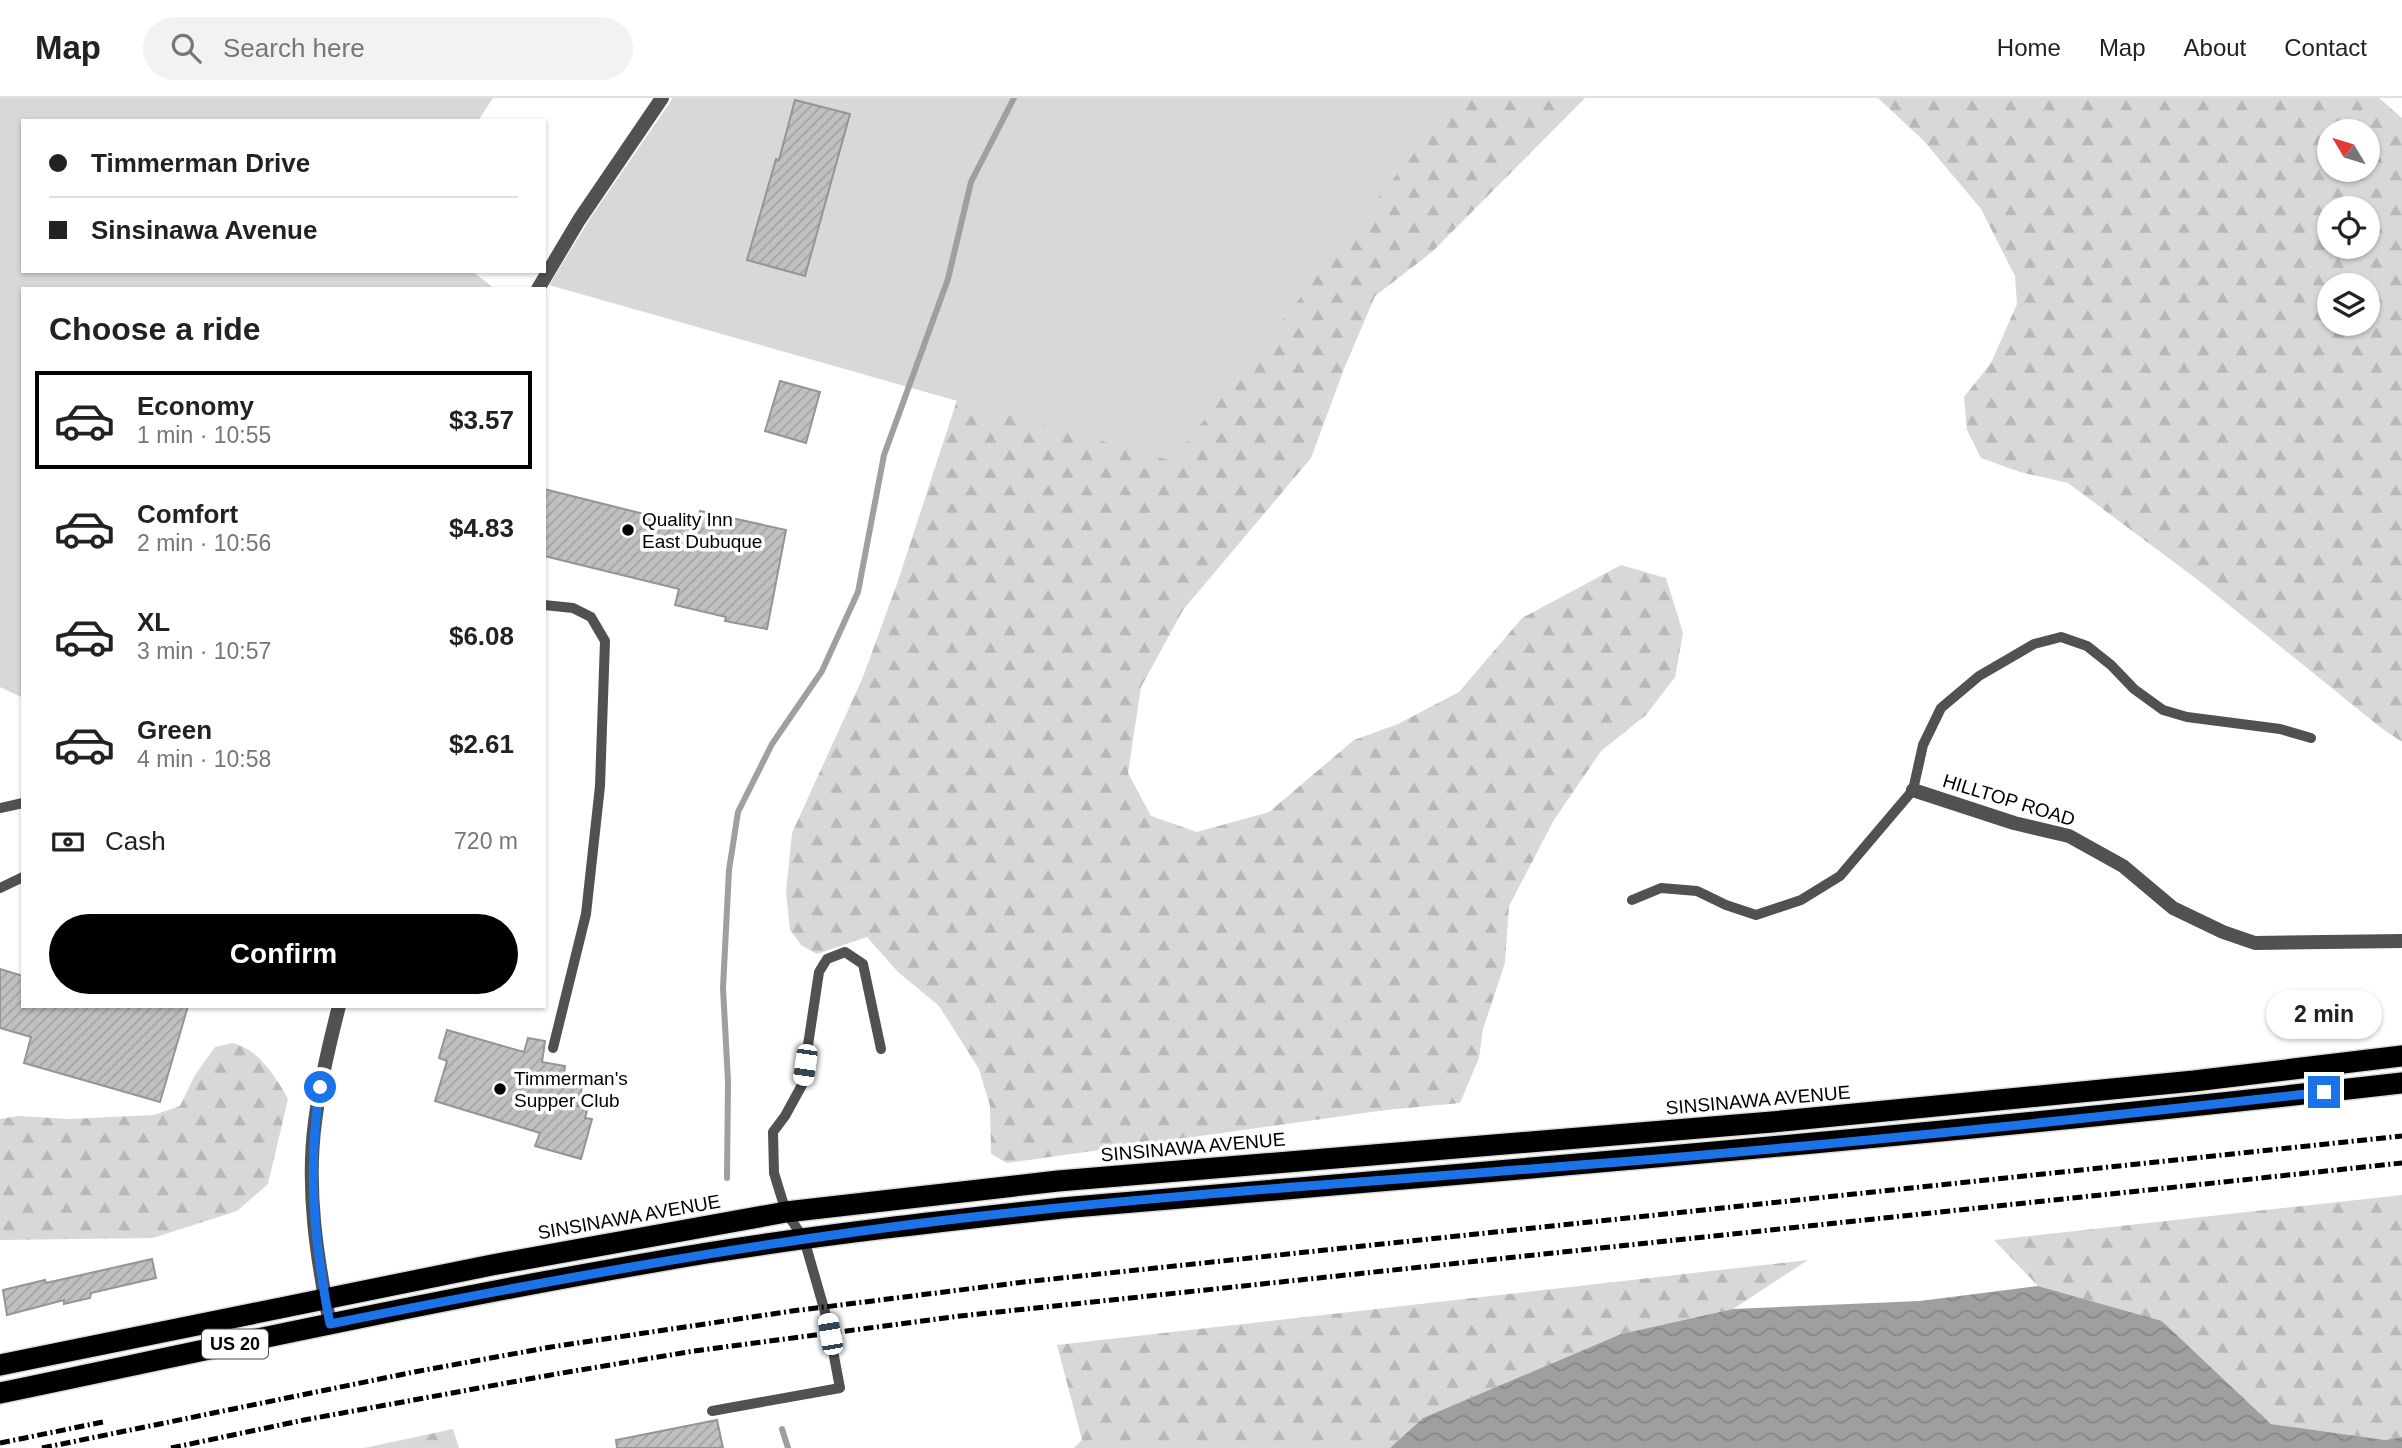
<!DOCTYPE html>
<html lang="en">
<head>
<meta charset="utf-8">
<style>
  body { margin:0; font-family:Helvetica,sans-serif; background:#f2f2f2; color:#222; height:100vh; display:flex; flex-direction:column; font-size:26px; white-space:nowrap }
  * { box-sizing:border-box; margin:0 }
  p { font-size:23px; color:#767676 }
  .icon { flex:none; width:38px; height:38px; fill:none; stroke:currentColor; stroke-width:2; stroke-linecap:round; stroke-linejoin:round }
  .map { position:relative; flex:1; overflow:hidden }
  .details { position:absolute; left:21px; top:189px; width:525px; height:721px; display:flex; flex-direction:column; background:#fff; border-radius:0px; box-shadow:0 2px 5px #0004 }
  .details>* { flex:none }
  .banner { position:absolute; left:21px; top:21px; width:525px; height:154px; border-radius:0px; box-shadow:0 2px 5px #0004; display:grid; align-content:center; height:154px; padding:0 28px; background:#fff }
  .needle { width:46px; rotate:308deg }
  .tools { position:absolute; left:2317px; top:21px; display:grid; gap:14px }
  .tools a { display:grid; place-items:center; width:63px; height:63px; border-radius:50%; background:#fff; box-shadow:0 2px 5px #0004; font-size:35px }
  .end { position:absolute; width:32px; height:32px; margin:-16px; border:9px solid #1a73e8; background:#fff; box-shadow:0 0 0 4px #fff }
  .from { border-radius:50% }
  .bubble { position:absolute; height:49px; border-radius:24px; background:#fff; box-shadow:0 2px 5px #0004; font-size:23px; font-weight:700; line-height:49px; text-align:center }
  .car { position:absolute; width:21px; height:42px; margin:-21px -10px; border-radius:9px; box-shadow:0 0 5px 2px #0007; background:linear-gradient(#fff 24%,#345 0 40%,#fff 0 76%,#345 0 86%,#fff 0) }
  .banner b { display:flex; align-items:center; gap:24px; height:66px; font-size:26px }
  .banner b+b { border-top:2px solid #e0e0e0 }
  .banner i { width:18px; height:18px; background:#222 }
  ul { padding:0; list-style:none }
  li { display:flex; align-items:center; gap:21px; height:98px; margin:0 14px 10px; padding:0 14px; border:4px solid transparent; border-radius:0px }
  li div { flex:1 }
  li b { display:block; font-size:26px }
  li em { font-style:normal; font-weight:700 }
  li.selected { border-color:#000 }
  li>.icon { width:63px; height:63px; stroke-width:1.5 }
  h2 { padding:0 28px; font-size:32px; line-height:84px }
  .pay { display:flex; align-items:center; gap:18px; height:77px; padding:0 28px; font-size:26px }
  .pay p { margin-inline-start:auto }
  .cta { display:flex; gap:14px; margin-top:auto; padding:14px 28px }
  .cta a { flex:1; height:80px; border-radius:42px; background:#000; color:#fff; font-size:28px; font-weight:700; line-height:80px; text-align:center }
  header { display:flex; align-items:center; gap:42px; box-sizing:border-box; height:98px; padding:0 35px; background:#fff; border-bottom:2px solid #e0e0e0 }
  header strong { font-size:33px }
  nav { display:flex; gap:38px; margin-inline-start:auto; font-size:24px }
  .search { width:490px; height:63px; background:#f2f2f2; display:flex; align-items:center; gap:18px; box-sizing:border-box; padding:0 24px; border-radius:38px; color:#767676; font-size:26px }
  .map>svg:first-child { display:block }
</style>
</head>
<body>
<header>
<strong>Map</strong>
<div class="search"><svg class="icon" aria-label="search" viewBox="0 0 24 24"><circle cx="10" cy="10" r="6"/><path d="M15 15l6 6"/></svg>Search here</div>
<nav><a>Home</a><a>Map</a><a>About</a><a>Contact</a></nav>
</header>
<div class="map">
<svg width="2402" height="1350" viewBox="0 0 2402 1350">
  <defs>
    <pattern id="forest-firs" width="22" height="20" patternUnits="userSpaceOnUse" patternTransform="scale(1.75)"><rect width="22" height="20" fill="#d8d8d8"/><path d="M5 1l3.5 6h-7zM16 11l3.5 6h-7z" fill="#b8b8b8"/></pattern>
    <pattern id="water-waves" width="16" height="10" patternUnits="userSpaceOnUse" patternTransform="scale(1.75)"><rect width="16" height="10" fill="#9f9f9f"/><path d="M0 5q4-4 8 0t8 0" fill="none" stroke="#878787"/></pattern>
    <pattern id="building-hatch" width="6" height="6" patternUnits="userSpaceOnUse" patternTransform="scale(1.75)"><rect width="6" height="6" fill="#c0c0c0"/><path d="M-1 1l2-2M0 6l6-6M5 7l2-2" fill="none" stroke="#a3a3a3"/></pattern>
  </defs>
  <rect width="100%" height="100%" fill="#fff"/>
  <g fill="#d8d8d8">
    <polygon points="0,0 493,0 478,23 23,23 23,173 472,173 495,191 23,191 23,600 0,589"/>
    <polygon points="673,0 1458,0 1172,364 549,187 591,119"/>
  </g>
  <g fill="url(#forest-firs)" fill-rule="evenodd">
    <polygon points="1457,0 1585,0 1432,154 1375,198 1344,271 1311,360 1183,512 1141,589 1128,675 1151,718 1197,734 1269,714 1354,642 1398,626 1459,594 1522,520 1621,467 1666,480 1683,535 1675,579 1646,617 1601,653 1554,722 1509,808 1505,865 1483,931 1479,960 1460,1005 1386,1012 1007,1065 991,1056 990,1008 979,971 939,908 898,874 867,839 817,856 801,847 790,832 786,794 792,735 863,579 898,483 957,302 1172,363"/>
    <path d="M1878,0H2379L2402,20V644L2380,629L2198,482L2068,385L2020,374L1981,360L1967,332L1964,299L1991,265L2017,206L2015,178L1981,111L1924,43ZM2329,33H2368V72H2329ZM2368,110V149H2329V110ZM2329,187H2368V226H2329Z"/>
    <path d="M232,945C259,951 275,978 288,1001L268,1086L237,1113L153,1140L0,1142V1021L18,1018L69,1021L154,1017L180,1008L195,977L215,949Z"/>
    <polygon points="2402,1097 2402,1339 2385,1342 2271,1326 2162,1223 2038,1188 1994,1142"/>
    <polygon points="1808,1162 1733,1211 1621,1236 1423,1320 1390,1350 1074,1350 1082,1342 1057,1247"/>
    <polygon points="453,1331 459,1350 364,1350"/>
  </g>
  <polygon fill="url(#water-waves)" points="2038,1188 2162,1223 2271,1326 2385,1342 2402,1339 2402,1350 1390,1350 1423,1320 1621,1236 1733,1211 1920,1203"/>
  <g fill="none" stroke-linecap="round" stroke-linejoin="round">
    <g stroke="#9f9f9f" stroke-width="6">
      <polyline points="727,1080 728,983 723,890 729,772 738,714 772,646 822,573 858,494 884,357 948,181 971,84 1014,0"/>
      <polyline points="782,1331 788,1350"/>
    </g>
  </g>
  <g fill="url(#building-hatch)" stroke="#959595" stroke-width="2">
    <polygon points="795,2 850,16 805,178 747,162 776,61 779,62"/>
    <polygon points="780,283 820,294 806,345 765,333"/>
    <polygon points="544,391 696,429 700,413 786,432 767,531 725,523 726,519 675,507 679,491 544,458"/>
    <polygon points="0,871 23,878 23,908 188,908 160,1004 24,965 31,939 0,930"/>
    <polygon points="447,932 524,954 528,940 545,943 542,964 565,968 563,982 583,984 578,1008 588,1009 585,1020 592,1021 581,1061 535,1048 540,1035 435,1003 447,963 439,960"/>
    <polygon points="152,1161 156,1180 91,1195 90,1200 64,1206 64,1202 7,1217 3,1192 45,1182 46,1185"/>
    <polygon points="717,1322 723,1350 617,1350 616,1342"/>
  </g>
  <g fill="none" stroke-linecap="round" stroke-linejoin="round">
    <g stroke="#dbdbdb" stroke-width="24">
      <g id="highway">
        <polyline points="0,1267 492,1167 786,1114 1058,1083 1772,1024 2194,983 2402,958"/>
        <path d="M0,1295C235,1246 470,1194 707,1155C825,1136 944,1123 1062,1110C1509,1072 1956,1036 2402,985"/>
      </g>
    </g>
    <g stroke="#515151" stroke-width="10">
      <polyline points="544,507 573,510 591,519 605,543 600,688 586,816 553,950"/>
      <polyline points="0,710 23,705"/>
      <polyline points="0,790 23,779"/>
      <polyline points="1632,802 1661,790 1697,793 1726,807 1756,817 1801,802 1840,778 1913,692 1923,647 1941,610 1979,578 2034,546 2061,539 2087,548 2111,567 2134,591 2163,612 2187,619 2280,631 2311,640"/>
      <polyline points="712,1313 840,1290 827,1221 804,1141 786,1114 774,1075 773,1034 785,1018 802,987 819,874 827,861 845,854 863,866 881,951"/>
    </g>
    <g stroke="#515151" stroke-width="14">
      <polyline points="538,191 579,122 662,0"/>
      <polyline points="1913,692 2014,725 2069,738 2123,768 2173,810 2223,834 2255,845 2402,843"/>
      <path d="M330,1226C317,1160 306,1092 315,1024C320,984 329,947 339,908"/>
    </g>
    <use href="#highway" stroke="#000" stroke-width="21"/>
    <g stroke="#000" stroke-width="5" stroke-dasharray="10 3.5 2 3.5" stroke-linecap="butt">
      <polyline points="0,1345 103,1324"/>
      <polyline points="42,1350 414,1274 551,1249 792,1213 1024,1184 2402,1038"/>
      <polyline points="171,1350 304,1322 556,1276 694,1253 960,1218 2402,1065"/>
    </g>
  </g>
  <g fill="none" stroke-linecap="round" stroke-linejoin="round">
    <path stroke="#1a73e8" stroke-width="9" d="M320,989C307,1072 314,1144 330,1226C535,1185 739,1147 947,1122C1157,1097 1369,1084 1580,1067C1828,1048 2076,1022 2324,994"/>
  </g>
  <g fill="#000" stroke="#fff" stroke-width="2.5">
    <circle cx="628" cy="432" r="7"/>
    <circle cx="500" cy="991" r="7"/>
  </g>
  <g text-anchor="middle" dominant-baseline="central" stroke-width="7" stroke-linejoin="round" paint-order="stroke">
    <rect fill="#fff" stroke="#4c4c4c" stroke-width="2" x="202" y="1231.5" width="66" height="29" rx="5"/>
    <g font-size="18" font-weight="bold" fill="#000">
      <text x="235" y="1246">US 20</text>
    </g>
    <g font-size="19" fill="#000" stroke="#fff" text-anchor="start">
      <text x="642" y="421">Quality Inn<tspan x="642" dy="22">East Dubuque</tspan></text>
      <text x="514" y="980">Timmerman's<tspan x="514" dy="22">Supper Club</tspan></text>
    </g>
    <g font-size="19" fill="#000" stroke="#fff">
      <text transform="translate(2009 702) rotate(17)">HILLTOP ROAD</text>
      <text transform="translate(1758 1002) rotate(-5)">SINSINAWA AVENUE</text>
      <text transform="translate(1193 1049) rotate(-5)">SINSINAWA AVENUE</text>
      <text transform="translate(629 1119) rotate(-10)">SINSINAWA AVENUE</text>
    </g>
  </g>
</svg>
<div class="tools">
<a><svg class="needle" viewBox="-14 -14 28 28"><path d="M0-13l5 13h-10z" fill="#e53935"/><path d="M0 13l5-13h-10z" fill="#767676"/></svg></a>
<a><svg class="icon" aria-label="locate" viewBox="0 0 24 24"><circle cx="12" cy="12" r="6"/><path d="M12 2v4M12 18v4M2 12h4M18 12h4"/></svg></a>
<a><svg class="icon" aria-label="layers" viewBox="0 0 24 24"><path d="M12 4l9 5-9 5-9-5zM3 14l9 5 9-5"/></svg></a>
</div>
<i class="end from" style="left:320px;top:989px"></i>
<i class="end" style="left:2324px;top:994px"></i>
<div class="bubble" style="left:2266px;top:892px;width:116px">2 min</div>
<i class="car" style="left:805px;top:967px;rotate:188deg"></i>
<i class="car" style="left:830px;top:1236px;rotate:350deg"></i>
<div class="banner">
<b><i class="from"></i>Timmerman Drive</b>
<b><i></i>Sinsinawa Avenue</b>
</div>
<section class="details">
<h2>Choose a ride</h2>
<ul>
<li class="selected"><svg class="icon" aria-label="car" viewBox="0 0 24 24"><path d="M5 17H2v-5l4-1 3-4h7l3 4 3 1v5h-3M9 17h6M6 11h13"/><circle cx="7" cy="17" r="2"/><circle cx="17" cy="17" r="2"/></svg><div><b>Economy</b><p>1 min · 10:55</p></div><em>$3.57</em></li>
<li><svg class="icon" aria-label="car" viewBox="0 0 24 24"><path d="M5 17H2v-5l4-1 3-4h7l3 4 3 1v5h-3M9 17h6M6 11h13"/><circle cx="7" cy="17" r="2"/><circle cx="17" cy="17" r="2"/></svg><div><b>Comfort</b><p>2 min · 10:56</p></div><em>$4.83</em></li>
<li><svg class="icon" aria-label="car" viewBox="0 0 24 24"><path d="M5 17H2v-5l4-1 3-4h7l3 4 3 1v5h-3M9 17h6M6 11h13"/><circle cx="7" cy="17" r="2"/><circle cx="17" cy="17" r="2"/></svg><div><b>XL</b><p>3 min · 10:57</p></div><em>$6.08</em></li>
<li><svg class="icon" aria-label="car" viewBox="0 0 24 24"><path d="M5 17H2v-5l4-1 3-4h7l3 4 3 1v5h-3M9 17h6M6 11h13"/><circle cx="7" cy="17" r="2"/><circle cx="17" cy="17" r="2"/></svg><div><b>Green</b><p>4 min · 10:58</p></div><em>$2.61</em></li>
</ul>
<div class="pay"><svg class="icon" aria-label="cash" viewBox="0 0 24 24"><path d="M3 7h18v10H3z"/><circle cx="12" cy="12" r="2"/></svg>Cash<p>720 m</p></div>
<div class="cta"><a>Confirm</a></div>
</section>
</div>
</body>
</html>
